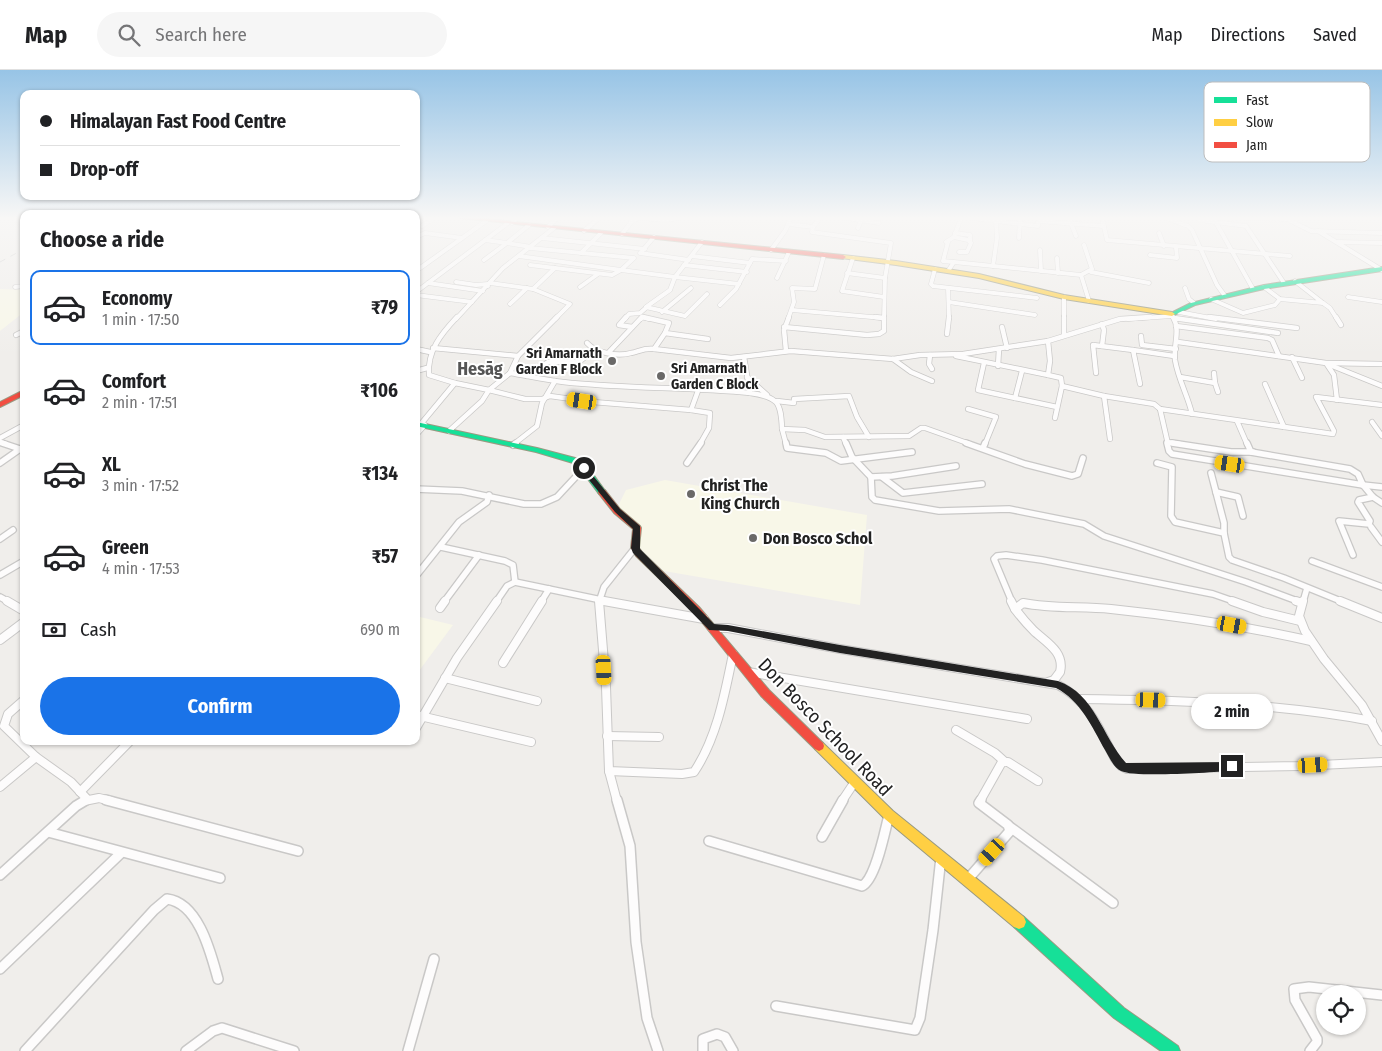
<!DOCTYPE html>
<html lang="en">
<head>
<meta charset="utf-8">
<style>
  body { margin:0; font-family:"Fira Sans Condensed",sans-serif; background:#f6f6f6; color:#202124; height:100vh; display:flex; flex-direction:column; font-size:19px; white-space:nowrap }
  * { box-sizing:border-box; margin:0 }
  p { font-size:16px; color:#757577 }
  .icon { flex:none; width:28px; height:28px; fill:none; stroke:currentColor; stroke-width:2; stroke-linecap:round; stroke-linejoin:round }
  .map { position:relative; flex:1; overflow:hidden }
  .drawer { position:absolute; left:20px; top:140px; width:400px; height:535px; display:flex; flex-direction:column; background:#fff; border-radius:10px; box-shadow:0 1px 4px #0004 }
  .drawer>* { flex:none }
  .banner { position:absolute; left:20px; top:20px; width:400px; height:110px; border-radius:10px; box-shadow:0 1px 4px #0004; display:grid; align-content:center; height:110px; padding:0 20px; background:#fff }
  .buttons { position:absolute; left:1316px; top:915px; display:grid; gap:10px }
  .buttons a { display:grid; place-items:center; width:50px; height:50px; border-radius:50%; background:#fff; box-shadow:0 1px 4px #0004; font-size:25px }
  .end { position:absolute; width:22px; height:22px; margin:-11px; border:6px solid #222; background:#fff; box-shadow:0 0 0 2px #fff }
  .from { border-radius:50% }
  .bubble { position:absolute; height:35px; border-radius:18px; background:#fff; box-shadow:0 1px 4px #0004; font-size:16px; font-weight:700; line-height:35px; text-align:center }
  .car { position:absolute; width:15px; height:30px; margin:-15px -8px; border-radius:6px; box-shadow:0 0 4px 1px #0007; background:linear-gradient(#f5c518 24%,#345 0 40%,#f5c518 0 76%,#345 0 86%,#f5c518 0) }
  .banner b { display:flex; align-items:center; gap:18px; height:48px; font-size:19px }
  .banner b+b { border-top:1px solid #e0e0e0 }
  .banner i { width:12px; height:12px; background:#202124 }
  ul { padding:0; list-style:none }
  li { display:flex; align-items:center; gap:15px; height:75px; margin:0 10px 8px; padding:0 10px; border:2px solid transparent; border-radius:10px }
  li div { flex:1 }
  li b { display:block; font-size:19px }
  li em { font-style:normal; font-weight:700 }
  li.current { border-color:#1a73e8 }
  li>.icon { width:45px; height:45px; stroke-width:1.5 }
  h2 { padding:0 20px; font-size:22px; line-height:60px }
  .pay { display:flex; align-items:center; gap:12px; height:55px; padding:0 20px; font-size:19px }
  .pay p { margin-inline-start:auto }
  .button { display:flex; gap:10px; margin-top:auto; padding:10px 20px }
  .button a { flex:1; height:58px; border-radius:30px; background:#1a73e8; color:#fff; font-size:20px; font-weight:700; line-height:58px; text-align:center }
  header { display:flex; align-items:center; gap:30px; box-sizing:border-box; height:70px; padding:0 25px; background:#fff; border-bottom:1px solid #e0e0e0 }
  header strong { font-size:24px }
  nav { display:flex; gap:28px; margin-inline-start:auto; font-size:18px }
  .search { width:350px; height:45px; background:#f6f6f6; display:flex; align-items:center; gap:12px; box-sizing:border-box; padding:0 18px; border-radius:28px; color:#757577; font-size:19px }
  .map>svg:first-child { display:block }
</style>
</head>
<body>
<header>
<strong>Map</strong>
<div class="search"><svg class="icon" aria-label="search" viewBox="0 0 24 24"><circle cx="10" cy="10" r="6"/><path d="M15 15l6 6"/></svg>Search here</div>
<nav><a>Map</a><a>Directions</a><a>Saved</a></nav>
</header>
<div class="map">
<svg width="1382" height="981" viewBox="0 0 1382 981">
  <rect width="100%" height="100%" fill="#f0eeeb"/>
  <g fill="#f8f7e8">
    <polygon points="0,219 24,220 24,242 0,261"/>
    <polygon points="665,410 867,445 860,535 664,501 639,477 641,459 618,436 626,420"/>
    <polygon points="416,546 453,555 416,605"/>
  </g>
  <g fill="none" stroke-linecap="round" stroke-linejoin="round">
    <g stroke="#c9c8c7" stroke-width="5">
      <g id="street-far4">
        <polyline points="643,148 665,150 680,148"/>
        <polyline points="846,148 879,153"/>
        <polyline points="972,148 996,151 995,148"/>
        <polyline points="1069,148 1076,166"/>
        <polyline points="1102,148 1107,170 1290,186"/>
        <polyline points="1166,148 1188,156 1192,160 1217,215 1225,226"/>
        <polyline points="1244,148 1286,149"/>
        <polyline points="1285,148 1311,161 1382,163"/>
        <polyline points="1214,149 1253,219"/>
        <polyline points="1200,150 1246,156 1284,213"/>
        <polyline points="512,153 517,148"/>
        <polyline points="789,154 813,157 820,148"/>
        <polyline points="422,156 434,148"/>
        <polyline points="548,157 557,148"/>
        <polyline points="813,157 812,162 891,173 885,208 884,249"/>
        <polyline points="858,158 861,150"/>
        <polyline points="584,161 599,148"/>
        <polyline points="1318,161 1382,200"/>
        <polyline points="955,163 970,165 970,171"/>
        <polyline points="1159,163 1164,176"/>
        <polyline points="622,164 632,151 639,148"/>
        <polyline points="416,167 425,163 462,168"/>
        <polyline points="954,167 968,170 971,173 967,182 959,182"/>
        <polyline points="542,168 645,179"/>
        <polyline points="1019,168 1020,148"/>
        <polyline points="485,170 507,173 529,155"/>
        <polyline points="702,172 675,207 739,214"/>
        <polyline points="946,172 954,167 961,148"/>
        <polyline points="948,172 943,191 953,192"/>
        <polyline points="1338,172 1382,173"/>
        <polyline points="530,178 634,188 621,200 675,207 670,220 646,237 685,246 707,224"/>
        <polyline points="771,180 785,161 791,148"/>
        <polyline points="1040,180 1041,201"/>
        <polyline points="642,181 654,167"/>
        <polyline points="581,183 601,163"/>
        <polyline points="640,183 689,190"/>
        <polyline points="1150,185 1177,188 1176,177"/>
        <polyline points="519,186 621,200"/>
        <polyline points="692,186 750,193"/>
        <polyline points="853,188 842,221 884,227"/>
        <polyline points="1057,188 1058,203"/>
        <polyline points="484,190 507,173 531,177"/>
        <polyline points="530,195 612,205 621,200"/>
        <polyline points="684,195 747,202"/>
        <polyline points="993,196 997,168 996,151 1038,156 1038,151 1104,156"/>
        <polyline points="935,199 931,214 933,216 1037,228"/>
        <polyline points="416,201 486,151"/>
        <polyline points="948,201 954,192 1081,205 1092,199 1084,175"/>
        <polyline points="1091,202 1149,213"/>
        <polyline points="847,203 885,208"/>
        <polyline points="1081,205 1089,231"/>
        <polyline points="777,208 789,182"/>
        <polyline points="456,212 476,215 488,214 486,216 488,216"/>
        <polyline points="428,213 483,221"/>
        <polyline points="490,213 533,219 555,198"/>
        <polyline points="15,217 24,216"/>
        <polyline points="580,217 598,204"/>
        <polyline points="1264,217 1280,229 1323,233 1295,211"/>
        <polyline points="948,218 949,249"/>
        <polyline points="1185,218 1189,229 1194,233"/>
        <polyline points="533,219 570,234 555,249"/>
        <polyline points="416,222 508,153"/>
        <polyline points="416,225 472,232"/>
        <polyline points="1064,227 1064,249"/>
        <polyline points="1348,227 1382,232"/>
        <polyline points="1211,229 1243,243 1275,235 1280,229"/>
        <polyline points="949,232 1035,245"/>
        <polyline points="1323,233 1330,238 1337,249"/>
        <polyline points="510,234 527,218"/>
        <polyline points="720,235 736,219 752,189 786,191"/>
        <polyline points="792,240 883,248"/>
        <polyline points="662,242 691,218"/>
        <polyline points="1179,242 1216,249"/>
        <polyline points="1171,244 1174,249"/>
        <polyline points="1174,248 1178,249"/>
        <polyline points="456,249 503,198 554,158"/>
        <polyline points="625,249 629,244 640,243 647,237"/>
        <polyline points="641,249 642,247 649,249"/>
        <polyline points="788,249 794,232 792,218 815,219 824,185"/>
        <polyline points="1128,249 1172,246"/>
      </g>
    </g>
    <g stroke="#c9c8c7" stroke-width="6">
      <g id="street-far3">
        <polyline points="626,247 619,255 632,257"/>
        <polyline points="643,247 669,253 665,263"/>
        <polyline points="875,247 883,248"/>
        <polyline points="1064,247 1064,265"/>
        <path d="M1173,247C1181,261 1173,275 1175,290C1178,309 1188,326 1192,344"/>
        <polyline points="1209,247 1297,258"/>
        <polyline points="1336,247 1341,255"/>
        <polyline points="1174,248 1278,263"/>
        <polyline points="1102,254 1104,260 1102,276"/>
        <polyline points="1176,256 1268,268 1272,270 1279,286"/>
        <polyline points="784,257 867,265 879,264 884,261 884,247"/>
        <polyline points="1002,257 1007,278"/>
        <polyline points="947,264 949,247"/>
        <polyline points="16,265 24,261"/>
        <polyline points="1141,266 1142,275 1176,279"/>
        <polyline points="708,269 665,263 654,279 731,288 791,281 893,289 920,285 963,284 1048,271"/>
        <polyline points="1178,272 1326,293 1334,305 1337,330"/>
        <path d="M587,273C596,283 618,287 631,283C640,281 644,278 654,279"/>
        <path d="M433,278L518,286L510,303C528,306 545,310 563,312C625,319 688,317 750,323"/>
        <polyline points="416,279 430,282"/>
        <polyline points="786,281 784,260 789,247"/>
        <polyline points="609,282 642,247"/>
        <polyline points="930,285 929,294 932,299"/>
        <polyline points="518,286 557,247"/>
        <polyline points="956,286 1048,305"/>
        <path d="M744,287L750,323C778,327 781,332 782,359L805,360L825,367L909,366L921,358H925L970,374"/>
        <polyline points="1292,287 1302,308"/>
        <polyline points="893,289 911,302 932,311"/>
        <polyline points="984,293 978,320 1057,337"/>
        <polyline points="1327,293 1382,294"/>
        <polyline points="1330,295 1382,316"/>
        <polyline points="998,296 999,279"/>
        <polyline points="416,301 427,298"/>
        <polyline points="1096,303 1093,275 1133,280"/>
        <polyline points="527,306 548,292 579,292 594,280"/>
        <polyline points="747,307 767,325"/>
        <polyline points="1180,307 1215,313 1214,303"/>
        <polyline points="455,313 489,320 510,303"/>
        <polyline points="1215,313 1218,322"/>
        <polyline points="1140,314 1133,280 1174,286"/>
        <polyline points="1265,314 1284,357"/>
        <polyline points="1062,316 1061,308 1048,305 1050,291 1048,271 1120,249 1150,247"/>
        <polyline points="699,318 691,340 710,343 709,358 700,374"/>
        <polyline points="1015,328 1022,301"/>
        <polyline points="777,331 794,333 794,329 849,326 857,347 869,367"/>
        <polyline points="968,339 996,347 985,374"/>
        <polyline points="1160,339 1168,374"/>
        <polyline points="1055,348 1062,316 1104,326"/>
        <polyline points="1237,351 1247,374"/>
        <polyline points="1372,352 1382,366"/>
        <path d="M420,355L455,313L429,305C427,281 441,264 457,247"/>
        <polyline points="782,359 786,374"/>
        <polyline points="449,361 482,331 489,320 525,329 542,329 550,326 593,332 691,340"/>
        <polyline points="416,365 425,355"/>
        <polyline points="843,367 846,374"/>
        <polyline points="0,368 24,355"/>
        <polyline points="1110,369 1104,326 1154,334 1160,339 1333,364 1334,361 1316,327 1382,335"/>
        <polyline points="0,372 6,374"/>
        <polyline points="1167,372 1180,374"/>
        <polyline points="514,374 537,356 542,333 555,311"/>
      </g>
    </g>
    <g stroke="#c9c8c7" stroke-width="8">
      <g id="street-far2">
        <polyline points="2,373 20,379"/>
        <polyline points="786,373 787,378 826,383 841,391 912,382"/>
        <polyline points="846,373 852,387 871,407 892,406 956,396"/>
        <polyline points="966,373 1025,394 1072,406 1078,404 1083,388"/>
        <polyline points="1167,373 1169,381 1172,384 1363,415 1358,404 1350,399 1251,382 1247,373"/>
        <polyline points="1172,373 1231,382 1253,382"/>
        <polyline points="513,375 516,373"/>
        <polyline points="983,378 985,373"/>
        <polyline points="0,393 20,379"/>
        <polyline points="687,393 701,373"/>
        <polyline points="1157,393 1172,397 1171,446 1175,452 1224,463 1229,487 1232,490 1284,508 1343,532"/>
        <polyline points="1211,403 1224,453 1224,463"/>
        <polyline points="871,407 872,427 875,430 939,441 1009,439 1084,454 1104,466 1246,512 1300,532"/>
        <polyline points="882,407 903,423 982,414"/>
        <polyline points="1363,415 1373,427 1382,433"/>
        <polyline points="1363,415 1382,417"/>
        <polyline points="416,419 462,421 524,434 541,434 557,427 584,398"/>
        <polyline points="1216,422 1238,427 1243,446"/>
        <polyline points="1371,457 1382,472"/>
        <polyline points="0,469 13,460"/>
        <polyline points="441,477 505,491 513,495 515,512"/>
        <polyline points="1353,485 1339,451 1369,454 1370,451 1358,432 1359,430 1373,427"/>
        <polyline points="1312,491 1382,517"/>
        <polyline points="0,505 24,491"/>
        <polyline points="416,506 459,452 487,432 489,425"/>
        <polyline points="0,527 9,532"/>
        <polyline points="444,532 479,485"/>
        <polyline points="496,532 507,516 515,512 611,532"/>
        <polyline points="541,532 549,519"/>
        <polyline points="599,532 604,517 635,478"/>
        <polyline points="1012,532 994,489 997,486 1006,485 1042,490 1213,524 1236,532"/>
        <polyline points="1303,532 1307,518"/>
      </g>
    </g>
    <g stroke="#c9c8c7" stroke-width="10">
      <g id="street-far1">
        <polyline points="7,531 24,541"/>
        <path d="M599,531L606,617L609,701L682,704L694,702C717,668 725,623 733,584"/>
        <polyline points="604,531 704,549"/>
        <polyline points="1011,531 1015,539"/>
        <polyline points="1232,531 1263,542 1300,551"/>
        <polyline points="1296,531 1302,533"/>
        <polyline points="1303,531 1299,546 1305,561 1324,589 1362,635 1382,671"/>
        <polyline points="1340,531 1382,548"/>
        <polyline points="440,538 445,531"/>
        <path d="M712,558H728L840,579L1058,615C1088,630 1100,660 1115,689L1121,696L1127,699L1299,696L1382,692"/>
        <polyline points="0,570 24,552"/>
        <polyline points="503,593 542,531"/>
        <polyline points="748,602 1027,649"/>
        <polyline points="445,608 537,631"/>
        <path d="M1048,612L1054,610L1060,602C1065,582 1046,572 1034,561C1027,554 1021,547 1015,539L1023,533C1052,539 1081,536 1111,539C1178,546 1245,556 1311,571"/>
        <path d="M1078,629C1175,630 1277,633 1372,651"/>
        <polyline points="24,630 8,644 4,656 36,687 71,712 87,729"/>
        <polyline points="416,645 531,672"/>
        <polyline points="416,658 457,588 497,531"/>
        <polyline points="956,660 995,683 1005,692"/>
        <polyline points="607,666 659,667"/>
        <polyline points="609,701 617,731"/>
        <polyline points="0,717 36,687"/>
        <polyline points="80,722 130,671"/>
        <polyline points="84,731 99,728 111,731"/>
        <polyline points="842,731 854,713"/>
        <polyline points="980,731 1002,692 1008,692 1038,711"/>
      </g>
    </g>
    <g stroke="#c9c8c7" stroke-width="12">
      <g id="street">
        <polyline points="106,730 298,781"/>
        <polyline points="617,730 630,776 636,872 647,948 658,981"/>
        <polyline points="1010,757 1113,833"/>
        <polyline points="48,762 220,808"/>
        <polyline points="822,767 843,730"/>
        <path d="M709,771L862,816C876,809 885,760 889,745"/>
        <polyline points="0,805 76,736 86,730"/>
        <polyline points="968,809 1010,761 1008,755 979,733 981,730"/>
        <polyline points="0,899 121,783"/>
        <polyline points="776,936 915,960 920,948 933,860 941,787"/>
        <path d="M25,981L154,840L167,829C199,833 211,884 218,909"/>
        <polyline points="186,981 213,961 222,958 294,981"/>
        <polyline points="408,981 434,889"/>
        <polyline points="703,981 703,969 717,964 725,967 733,981"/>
        <polyline points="1310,981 1317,972 1317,969 1295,930 1294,919 1309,917 1382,925"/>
      </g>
    </g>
    <g stroke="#999a82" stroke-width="2">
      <g id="fast">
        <polygon points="1382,197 1382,201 1264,219 1195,235 1174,245 1169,244 1191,233 1264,215"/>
        <polygon points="416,352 537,378 579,389 587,396 606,422 602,424 599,424 581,400 573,393 536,382 416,356"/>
        <polygon points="1019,845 1024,847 1124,938 1178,976 1180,981 1161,981 1114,948 1014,857 1012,852 1014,847"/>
      </g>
    </g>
    <g stroke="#999a82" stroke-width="2">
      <g id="slow">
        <polygon points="843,185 896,191 979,204 1064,225 1172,242 1175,244 1172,246 1064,229 979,208 896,195 841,188 841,186"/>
        <polygon points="819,671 823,673 893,741 1024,847 1026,852 1024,857 1019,859 1014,857 885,749 815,679 814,676 815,673"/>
      </g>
    </g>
    <g stroke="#999a82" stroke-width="2">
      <g id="jam">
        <polygon points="460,148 477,148 843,185 846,187 843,189"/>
        <polygon points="24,320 24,325 0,337 0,332"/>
        <polygon points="599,420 605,420 620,439 640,456 641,458 639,478 642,482 699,537 769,620 823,673 824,676 823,679 819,681 815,679 761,626 693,541 636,486 631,478 633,459 614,443 599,424 598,422"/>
      </g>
    </g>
    <use href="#street-far4" stroke="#fdfcfc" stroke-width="4"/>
    <use href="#street-far3" stroke="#fdfcfc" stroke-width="4.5"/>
    <use href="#street-far2" stroke="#fdfcfc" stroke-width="5.5"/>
    <use href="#street-far1" stroke="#fdfcfc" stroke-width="8"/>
    <use href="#street" stroke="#fdfcfc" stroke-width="9"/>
    <use href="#fast" fill="#16e098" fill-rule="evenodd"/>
    <use href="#slow" fill="#ffcf43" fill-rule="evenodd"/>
    <use href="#jam" fill="#f24e42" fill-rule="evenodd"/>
    <polyline stroke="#ccc" stroke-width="1" stroke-dasharray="6 6" stroke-linecap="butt" points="0,192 24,179"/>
  </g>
  <linearGradient id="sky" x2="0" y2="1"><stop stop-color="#97c4e6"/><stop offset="0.52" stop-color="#f8f7f6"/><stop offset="1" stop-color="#f8f7f6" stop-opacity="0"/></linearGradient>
  <rect width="1382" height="285" fill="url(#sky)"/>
  <path fill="#222" d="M581,397H586L620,439L640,456V479L714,554L728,555L840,575L1058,611C1095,624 1102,666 1126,693L1232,692L1237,696L1232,701C1212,702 1135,708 1121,701C1114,698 1109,687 1105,680C1092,657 1081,631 1056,618L840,583L728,561L709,560L633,483L631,478L633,459L615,442L581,400Z"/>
  <g fill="#6a6968" stroke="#fff" stroke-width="2">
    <circle cx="612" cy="291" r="5"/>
    <circle cx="661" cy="306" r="5"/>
    <circle cx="691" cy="424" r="5"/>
    <circle cx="753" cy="468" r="5"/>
  </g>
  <g text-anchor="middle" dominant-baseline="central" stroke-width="4" stroke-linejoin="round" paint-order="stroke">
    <g font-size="14" font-weight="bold" fill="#222" stroke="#fff" text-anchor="end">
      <text x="602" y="283">Sri Amarnath<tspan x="602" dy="16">Garden F Block</tspan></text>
      <text x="671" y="298" text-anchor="start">Sri Amarnath<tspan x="671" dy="16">Garden C Block</tspan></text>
    </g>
    <g font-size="16" font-weight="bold" fill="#222" stroke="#fff" text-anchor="start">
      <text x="701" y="415">Christ The<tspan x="701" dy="18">King Church</tspan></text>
      <text x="763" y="468">Don Bosco Schol</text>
    </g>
    <g font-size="18" font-weight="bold" fill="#555" stroke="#fff">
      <text x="480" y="299">Hesāg</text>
    </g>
    <g font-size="19" fill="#222" stroke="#fff">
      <text transform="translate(825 657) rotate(46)">Don Bosco School Road</text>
    </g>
  </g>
  <rect x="1204" y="12" width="166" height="80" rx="8" fill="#fff" stroke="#bdbdbd" stroke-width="1"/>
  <rect x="1214" y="27" width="23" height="6" fill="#16e098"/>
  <rect x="1214" y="49" width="23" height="7" fill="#ffcf43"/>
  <rect x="1214" y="72" width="23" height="6" fill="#f24e42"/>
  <g font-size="14" fill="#222">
    <text x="1246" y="35">Fast</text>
    <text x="1246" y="57">Slow</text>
    <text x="1246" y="80">Jam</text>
  </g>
</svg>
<div class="buttons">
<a><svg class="icon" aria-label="locate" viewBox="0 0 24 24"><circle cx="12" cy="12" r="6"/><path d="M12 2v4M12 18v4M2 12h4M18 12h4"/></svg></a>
</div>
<i class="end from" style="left:584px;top:398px"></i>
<i class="end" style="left:1232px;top:696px"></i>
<div class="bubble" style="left:1191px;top:624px;width:82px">2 min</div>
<i class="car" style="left:582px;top:331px;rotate:279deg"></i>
<i class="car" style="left:1230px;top:394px;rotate:279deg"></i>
<i class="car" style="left:1232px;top:555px;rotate:100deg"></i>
<i class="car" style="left:604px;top:600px;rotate:177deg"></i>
<i class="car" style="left:1151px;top:630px;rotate:92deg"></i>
<i class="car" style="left:1313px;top:695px;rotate:87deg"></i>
<i class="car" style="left:992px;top:782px;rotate:222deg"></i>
<div class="banner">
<b><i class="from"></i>Himalayan Fast Food Centre</b>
<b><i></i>Drop-off</b>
</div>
<section class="drawer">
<h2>Choose a ride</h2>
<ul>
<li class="current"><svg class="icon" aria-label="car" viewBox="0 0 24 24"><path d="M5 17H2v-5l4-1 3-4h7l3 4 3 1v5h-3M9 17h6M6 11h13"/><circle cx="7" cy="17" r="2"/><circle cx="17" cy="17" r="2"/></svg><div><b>Economy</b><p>1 min · 17:50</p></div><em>₹79</em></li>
<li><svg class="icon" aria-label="car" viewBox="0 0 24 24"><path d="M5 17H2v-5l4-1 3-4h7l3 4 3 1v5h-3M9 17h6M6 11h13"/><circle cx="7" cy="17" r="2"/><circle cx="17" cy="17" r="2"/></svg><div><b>Comfort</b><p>2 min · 17:51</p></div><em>₹106</em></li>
<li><svg class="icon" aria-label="car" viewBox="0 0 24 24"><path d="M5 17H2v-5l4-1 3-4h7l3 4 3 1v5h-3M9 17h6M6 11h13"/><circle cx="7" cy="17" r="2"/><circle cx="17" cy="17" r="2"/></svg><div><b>XL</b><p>3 min · 17:52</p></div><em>₹134</em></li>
<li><svg class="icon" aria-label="car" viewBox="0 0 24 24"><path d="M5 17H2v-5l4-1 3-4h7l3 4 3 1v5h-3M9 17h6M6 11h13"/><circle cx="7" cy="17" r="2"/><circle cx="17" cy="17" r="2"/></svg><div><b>Green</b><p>4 min · 17:53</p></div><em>₹57</em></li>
</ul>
<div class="pay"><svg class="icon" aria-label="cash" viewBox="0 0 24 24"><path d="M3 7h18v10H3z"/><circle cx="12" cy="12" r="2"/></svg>Cash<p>690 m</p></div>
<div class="button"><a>Confirm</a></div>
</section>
</div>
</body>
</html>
